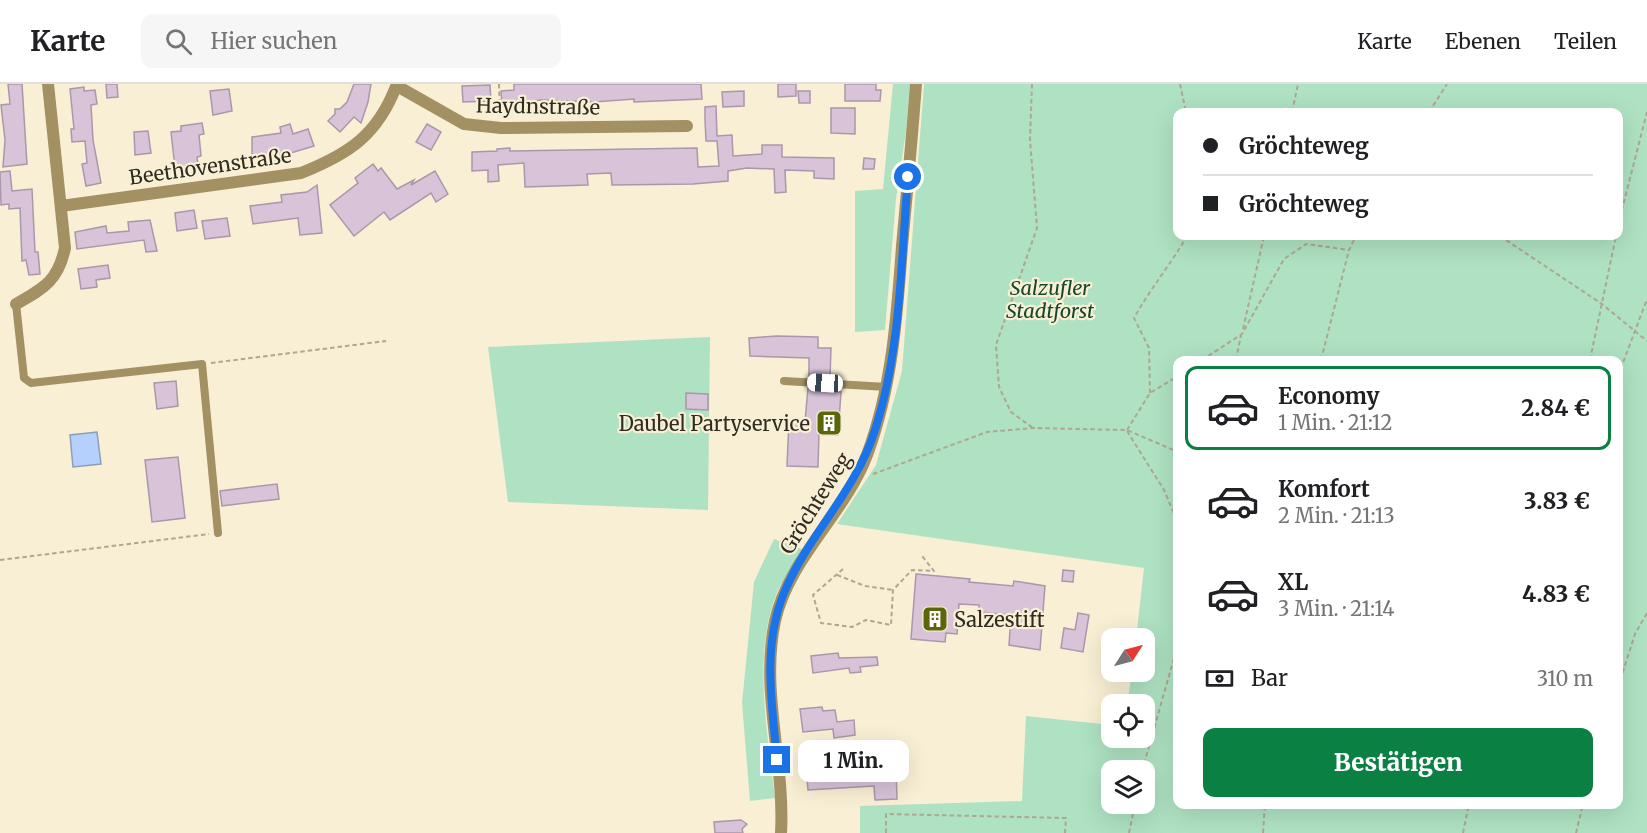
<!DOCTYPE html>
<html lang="de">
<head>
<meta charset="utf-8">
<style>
  body { margin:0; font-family:Merriweather,serif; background:#f6f6f6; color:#202124; height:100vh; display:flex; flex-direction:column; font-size:22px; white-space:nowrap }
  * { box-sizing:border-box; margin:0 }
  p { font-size:20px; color:#757577 }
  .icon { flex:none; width:33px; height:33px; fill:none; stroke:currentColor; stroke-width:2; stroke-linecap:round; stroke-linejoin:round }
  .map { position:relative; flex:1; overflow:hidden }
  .side { position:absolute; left:1173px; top:272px; width:450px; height:453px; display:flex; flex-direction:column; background:#fff; border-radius:12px; box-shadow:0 6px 24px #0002 }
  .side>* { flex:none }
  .hud { position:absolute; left:1173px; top:24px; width:450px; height:132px; border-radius:12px; box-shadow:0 6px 24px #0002; display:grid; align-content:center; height:132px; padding:0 30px; background:#fff }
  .needle { width:39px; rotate:54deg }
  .fabs { position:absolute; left:1101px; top:544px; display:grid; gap:12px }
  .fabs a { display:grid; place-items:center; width:54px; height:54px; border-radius:12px; background:#fff; box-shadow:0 6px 24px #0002; font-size:30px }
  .end { position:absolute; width:27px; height:27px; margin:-14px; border:8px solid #1a73e8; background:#fff; box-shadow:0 0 0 3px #fff }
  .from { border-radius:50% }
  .bubble { position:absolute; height:42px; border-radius:12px; background:#fff; box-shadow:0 6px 24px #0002; font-size:20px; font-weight:800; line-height:42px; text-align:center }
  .car { position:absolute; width:18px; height:36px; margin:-18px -9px; border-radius:8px; box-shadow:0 0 4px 2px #0007; background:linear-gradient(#fff 24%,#345 0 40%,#fff 0 76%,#345 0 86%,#fff 0) }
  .hud b { display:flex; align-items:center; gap:21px; height:57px; font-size:22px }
  .hud b+b { border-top:2px solid #e0e0e0 }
  .hud i { width:15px; height:15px; background:#202124 }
  ul { padding:10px 0 0; list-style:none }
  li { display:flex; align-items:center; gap:18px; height:84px; margin:0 12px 9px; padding:0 18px; border:3px solid transparent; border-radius:12px }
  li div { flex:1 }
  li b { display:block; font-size:22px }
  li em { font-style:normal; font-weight:800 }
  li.current { border-color:#0b8043 }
  li>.icon { width:54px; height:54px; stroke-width:1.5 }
  .pay { display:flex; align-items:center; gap:15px; height:66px; padding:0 30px; font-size:22px }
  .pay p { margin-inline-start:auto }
  .primary-button { display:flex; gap:12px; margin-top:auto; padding:12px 30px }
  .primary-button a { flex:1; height:69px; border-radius:12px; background:#0b8043; color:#fff; font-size:24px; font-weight:800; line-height:69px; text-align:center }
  header { display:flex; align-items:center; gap:36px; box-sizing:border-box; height:84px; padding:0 30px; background:#fff; border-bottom:2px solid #e0e0e0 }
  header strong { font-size:28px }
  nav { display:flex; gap:33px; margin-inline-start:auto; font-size:21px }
  .search { width:420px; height:54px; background:#f6f6f6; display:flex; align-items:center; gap:15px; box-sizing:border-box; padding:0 21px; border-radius:12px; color:#757577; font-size:22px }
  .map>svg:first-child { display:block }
</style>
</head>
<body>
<header>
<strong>Karte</strong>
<div class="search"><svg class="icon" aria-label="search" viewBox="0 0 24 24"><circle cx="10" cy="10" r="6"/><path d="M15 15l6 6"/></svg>Hier suchen</div>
<nav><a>Karte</a><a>Ebenen</a><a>Teilen</a></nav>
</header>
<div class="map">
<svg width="1647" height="749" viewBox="0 0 1647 749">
  <rect width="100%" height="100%" fill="#f8efd4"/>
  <g fill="#aee2c2" fill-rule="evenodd">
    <polygon points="893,0 910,0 906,47 896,115 885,246 855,248 855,107 883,105"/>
    <path d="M924,0H1647V749H860V722L1022,717L1026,632L1111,641L1112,654H1144V621H1127L1132,588H1144V555H1136L1144,484L837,440L876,381L902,287ZM1178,28H1618V152H1178ZM1178,276H1618V720H1178ZM1112,687H1144V720H1112Z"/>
    <polygon points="710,253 708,426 508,418 488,263"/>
    <path d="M774,455L804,466C795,480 783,494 777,509C752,569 768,651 775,714L750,717L742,619L754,498Z"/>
  </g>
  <polygon fill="#b6d0fd" stroke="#8d9ebb" stroke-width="1.5" points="97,348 101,380 73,383 70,351"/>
  <g fill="#d8c3d8" stroke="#ab97ab" stroke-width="1.5">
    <polygon points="8,0 22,0 27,80 3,83 5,56 1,21 10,20"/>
    <polygon points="106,0 117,0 118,13 107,14"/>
    <polygon points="354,0 371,0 368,18 361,39 354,33 340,48 328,37 335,30 335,25 340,25 347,18"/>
    <polygon points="514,0 701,0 702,15 634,18 634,15 594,18 541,16 502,20 501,7 514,6"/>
    <polygon points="778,0 796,0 796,12 778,13"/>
    <polygon points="845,0 876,0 876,6 881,6 880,17 845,17"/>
    <polygon points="490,1 491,17 463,18 462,2"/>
    <polygon points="84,3 84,7 95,6 97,20 91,21 93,56 101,99 86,102 82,80 87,79 85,57 72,58 71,45 74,45 70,5"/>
    <polygon points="229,5 232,27 213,31 210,7"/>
    <polygon points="744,7 744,22 723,23 722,8"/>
    <polygon points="798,7 810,7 810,19 799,19"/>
    <polygon points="716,22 717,52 732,51 733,72 762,70 762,61 782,61 782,73 834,74 834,95 814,94 814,87 785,86 786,108 775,109 774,85 747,84 728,87 728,97 693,100 612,101 611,89 587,90 588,101 525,103 524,79 498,81 499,97 488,98 488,86 472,87 472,68 497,67 497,65 510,64 510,67 697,64 698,83 719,82 717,57 706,57 705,36 705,23"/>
    <polygon points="831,24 855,24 855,50 831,49"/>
    <polygon points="202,39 204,50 199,51 201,72 197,73 198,81 175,84 171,48 181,47 181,42"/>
    <polygon points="290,40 293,50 308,45 314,62 284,71 284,75 274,77 273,72 252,74 252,53 281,49 280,43"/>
    <polygon points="427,40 441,48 431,66 416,58"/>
    <polygon points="148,47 151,69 135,71 134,48"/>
    <polygon points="864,74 875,75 874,85 863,85"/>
    <polygon points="373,80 378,87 381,84 397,105 414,96 411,101 435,87 448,110 436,118 431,109 390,136 384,128 354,152 330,121 358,99 355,94"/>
    <polygon points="10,87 12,107 32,105 35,168 38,168 40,190 29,191 26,176 22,177 20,124 9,125 9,120 1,121 0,88"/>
    <polygon points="317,101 322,149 300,151 298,134 253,140 250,122 282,118 281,111 307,108"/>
    <polygon points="194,126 197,144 177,147 175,129"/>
    <polygon points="227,134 230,152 205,155 202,137"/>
    <polygon points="150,136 157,167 146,168 144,156 77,165 75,148 106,142 107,149 129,147 128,138"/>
    <polygon points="108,181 110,194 96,196 97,203 81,205 78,185"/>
    <polygon points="777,252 818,253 818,264 831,264 830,294 809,292 809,274 750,272 749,254"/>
    <polygon points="176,297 178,322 157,325 154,299"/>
    <polygon points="808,304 841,308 838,351 819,349 818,383 787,382 789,336 805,337"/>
    <polygon points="686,309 708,310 708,326 686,325"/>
    <polygon points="178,373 185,434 152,438 145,376"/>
    <polygon points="277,400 279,415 222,422 220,407"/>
    <polygon points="1063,486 1074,487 1073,498 1062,497"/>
    <polygon points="916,490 970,495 969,498 1013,502 1014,497 1045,502 1040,566 1009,561 1011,531 979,528 979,521 959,520 957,550 946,549 945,558 911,555"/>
    <polygon points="1078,529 1089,531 1083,568 1061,564 1064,544 1075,546"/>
    <polygon points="838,569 839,574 877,573 878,581 860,583 861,588 850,589 849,584 813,589 811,572"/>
    <polygon points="822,623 823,627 835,626 837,638 854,636 855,651 834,654 833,645 803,648 800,625"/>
    <polygon points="873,665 887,666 888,686 896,685 897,715 875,716 874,702 808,706 806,682 835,678 836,687 874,686"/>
    <polygon points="741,736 747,740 742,745 743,749 715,749 714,738"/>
  </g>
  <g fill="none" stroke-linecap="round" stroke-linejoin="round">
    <g stroke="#aea792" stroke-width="2" stroke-dasharray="4.5 3" stroke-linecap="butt">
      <polyline points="499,0 500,30"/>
      <polyline points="1032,0 1030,56 1037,144 996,261 999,303 1011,328 1033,344"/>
      <polyline points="1180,0 1186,28"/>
      <polyline points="1292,28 1298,0"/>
      <polyline points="1429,28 1447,0"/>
      <polyline points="1618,141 1647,28"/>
      <polyline points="1500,152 1602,220 1647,257"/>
      <polyline points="1243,245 1264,152"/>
      <polyline points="1202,276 1242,250 1284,175 1306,160 1349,166"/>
      <polyline points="1236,276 1241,251"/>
      <polyline points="1321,276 1349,166 1356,152"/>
      <polyline points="1590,276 1616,152"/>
      <polyline points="211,279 386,257"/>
      <polyline points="1618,292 1647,215"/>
      <path d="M1150,309L1149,264L1134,234C1150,205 1171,180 1187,152"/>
      <polyline points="1127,346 1150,309 1178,292"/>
      <polyline points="1127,347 1164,406 1178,439"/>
      <polyline points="873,390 987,348 1033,344 1127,346 1178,368"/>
      <polyline points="0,476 209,450"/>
      <polyline points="843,485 813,511 821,539 852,543 866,536 891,541 893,506 912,486 934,487 922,472"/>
      <polyline points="837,491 865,502 893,506"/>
      <polyline points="1618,603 1635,550 1647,529"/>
      <polyline points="1142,687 1178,560"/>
      <polyline points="886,749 886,730 1066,734 1065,749"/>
      <polyline points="1129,749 1135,720"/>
      <polyline points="1263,749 1265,720"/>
      <polyline points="1463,749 1469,720"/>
      <polyline points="1576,749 1583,720"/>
    </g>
    <g stroke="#a39164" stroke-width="8">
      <polyline points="16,220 24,294 31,299 202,280 218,449"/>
      <polyline points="784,297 887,303"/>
    </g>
    <g stroke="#a39164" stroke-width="12">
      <polyline points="397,2 464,40 501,44 687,42"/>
      <path d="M61,122L301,89C349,70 378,51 397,0"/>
      <path d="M16,220C44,204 58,197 65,164L48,0"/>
    </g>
    <path stroke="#a39164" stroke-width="12" d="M781,749C785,678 760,607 775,537C789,474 844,431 867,371C892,304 897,233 902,162C907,108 912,54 916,0"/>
  </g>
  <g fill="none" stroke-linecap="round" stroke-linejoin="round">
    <path stroke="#1a73e8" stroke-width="8" d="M777,676C772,620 762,562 784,509C808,451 856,407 875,346C901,266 901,177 908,93"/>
  </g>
  <defs>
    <g id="building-square" transform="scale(1.35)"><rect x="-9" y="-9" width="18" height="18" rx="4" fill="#5a660b" stroke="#f8efd4"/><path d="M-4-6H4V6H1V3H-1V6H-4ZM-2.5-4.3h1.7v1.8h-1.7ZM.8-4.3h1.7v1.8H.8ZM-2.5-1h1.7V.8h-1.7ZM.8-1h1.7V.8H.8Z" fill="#fff"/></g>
  </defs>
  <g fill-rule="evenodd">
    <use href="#building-square" x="829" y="339"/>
    <use href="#building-square" x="935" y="535"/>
  </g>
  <g text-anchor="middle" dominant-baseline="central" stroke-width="4.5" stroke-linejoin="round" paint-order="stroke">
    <g font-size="20" fill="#2e2b21" stroke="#f8efd4">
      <text transform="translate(538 22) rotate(1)">Haydnstraße</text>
      <text transform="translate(210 82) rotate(-8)">Beethovenstraße</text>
      <text transform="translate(815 419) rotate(-58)">Gröchteweg</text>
    </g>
    <g font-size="20" font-style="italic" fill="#15472e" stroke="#f8efd4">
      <text x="1050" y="203">Salzufler<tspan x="1050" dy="23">Stadtforst</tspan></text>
    </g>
    <g font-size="20" fill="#2e2b21" stroke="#f8efd4" text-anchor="end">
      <text x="810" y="339">Daubel Partyservice</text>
      <text x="954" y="535" text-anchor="start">Salzestift</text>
    </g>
  </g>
</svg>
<div class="fabs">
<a><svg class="needle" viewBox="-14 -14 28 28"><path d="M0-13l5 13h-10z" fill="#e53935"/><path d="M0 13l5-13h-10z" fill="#757577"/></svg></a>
<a><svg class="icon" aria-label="locate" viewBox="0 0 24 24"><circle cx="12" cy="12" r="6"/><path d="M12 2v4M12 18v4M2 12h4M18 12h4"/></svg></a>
<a><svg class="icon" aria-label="layers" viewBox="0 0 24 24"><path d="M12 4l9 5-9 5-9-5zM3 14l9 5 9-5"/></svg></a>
</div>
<i class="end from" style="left:908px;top:93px"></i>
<i class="end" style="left:777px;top:676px"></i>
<div class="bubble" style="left:798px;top:656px;width:111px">1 Min.</div>
<i class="car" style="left:825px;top:299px;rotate:273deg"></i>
<div class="hud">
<b><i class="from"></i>Gröchteweg</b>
<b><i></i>Gröchteweg</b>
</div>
<section class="side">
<ul>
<li class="current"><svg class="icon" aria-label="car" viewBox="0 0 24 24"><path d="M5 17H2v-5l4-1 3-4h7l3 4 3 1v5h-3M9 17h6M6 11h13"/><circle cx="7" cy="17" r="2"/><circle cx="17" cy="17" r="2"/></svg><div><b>Economy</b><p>1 Min. · 21:12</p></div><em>2.84 €</em></li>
<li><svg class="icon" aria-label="car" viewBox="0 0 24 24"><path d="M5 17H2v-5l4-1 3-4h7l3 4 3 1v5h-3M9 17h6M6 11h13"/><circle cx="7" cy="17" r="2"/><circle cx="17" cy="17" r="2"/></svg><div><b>Komfort</b><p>2 Min. · 21:13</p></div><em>3.83 €</em></li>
<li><svg class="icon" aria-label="car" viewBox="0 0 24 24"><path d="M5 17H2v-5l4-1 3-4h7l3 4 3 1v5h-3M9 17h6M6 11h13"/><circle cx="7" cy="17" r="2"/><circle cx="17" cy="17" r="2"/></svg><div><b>XL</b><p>3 Min. · 21:14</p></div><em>4.83 €</em></li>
</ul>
<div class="pay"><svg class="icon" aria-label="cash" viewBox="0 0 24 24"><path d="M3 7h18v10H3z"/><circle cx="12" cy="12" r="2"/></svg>Bar<p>310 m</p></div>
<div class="primary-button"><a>Bestätigen</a></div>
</section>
</div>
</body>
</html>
